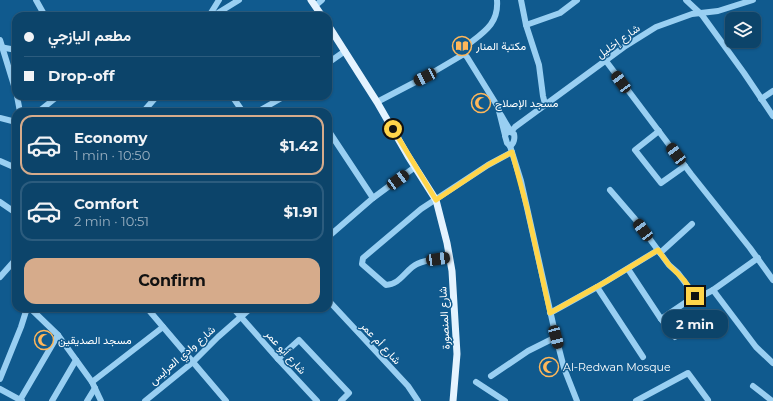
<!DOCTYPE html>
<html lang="en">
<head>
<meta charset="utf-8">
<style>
  body { margin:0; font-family:Montserrat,Vazirmatn,sans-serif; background:#154b70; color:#f1f3f6; height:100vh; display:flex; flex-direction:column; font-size:15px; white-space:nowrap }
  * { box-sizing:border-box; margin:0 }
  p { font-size:13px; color:#9ab0c1 }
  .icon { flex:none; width:22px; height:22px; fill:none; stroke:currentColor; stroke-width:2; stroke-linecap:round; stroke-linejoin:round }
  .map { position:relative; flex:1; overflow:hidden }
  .panel { position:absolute; left:12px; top:108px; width:320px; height:204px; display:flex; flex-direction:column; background:#0c446a; border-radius:12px; box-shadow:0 1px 3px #0004,0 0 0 1px #2c5c7e }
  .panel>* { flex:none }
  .top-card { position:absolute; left:12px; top:12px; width:320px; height:88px; border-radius:12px; box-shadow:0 1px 3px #0004,0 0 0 1px #2c5c7e; display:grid; align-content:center; height:88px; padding:0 12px; background:#0c446a }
  .buttons { position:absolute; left:725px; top:12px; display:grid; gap:8px }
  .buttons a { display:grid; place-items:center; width:36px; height:36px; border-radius:8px; background:#0c446a; box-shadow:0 1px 3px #0004,0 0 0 1px #2c5c7e; font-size:20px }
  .end { position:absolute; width:18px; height:18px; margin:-9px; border:5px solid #ffd54a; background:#111; box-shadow:0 0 0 2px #111 }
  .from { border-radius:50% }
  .bubble { position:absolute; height:28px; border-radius:12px; background:#0c446a; box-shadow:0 1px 3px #0004,0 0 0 1px #2c5c7e; font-size:13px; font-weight:700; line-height:28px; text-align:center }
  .car { position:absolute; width:12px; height:24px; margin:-12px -6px; border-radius:5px; box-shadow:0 0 3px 1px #0007; background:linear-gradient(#222 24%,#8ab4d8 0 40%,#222 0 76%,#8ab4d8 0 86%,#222 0) }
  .top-card b { display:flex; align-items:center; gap:14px; height:38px; font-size:15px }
  .top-card b+b { border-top:1px solid #2c5c7e }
  .top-card i { width:10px; height:10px; background:#f1f3f6 }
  ul { padding:7px 0 0; list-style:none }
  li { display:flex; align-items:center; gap:12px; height:60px; margin:0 8px 6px; padding:0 4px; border:2px solid #2c5c7e; border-radius:12px }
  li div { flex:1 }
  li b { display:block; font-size:15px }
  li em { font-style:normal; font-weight:700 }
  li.active { border-color:#d6ab8b }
  li>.icon { width:36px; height:36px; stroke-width:1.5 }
  .primary-button { display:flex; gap:8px; margin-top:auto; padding:8px 12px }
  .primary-button a { flex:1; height:46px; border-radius:12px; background:#d6ab8b; color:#111; font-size:16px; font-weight:700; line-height:46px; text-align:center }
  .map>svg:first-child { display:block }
</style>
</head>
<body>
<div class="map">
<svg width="773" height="401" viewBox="0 0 773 401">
  <rect width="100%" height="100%" fill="#105a8e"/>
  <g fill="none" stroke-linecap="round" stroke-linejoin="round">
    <g stroke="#99cff2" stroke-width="6">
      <polyline points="36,0 45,16"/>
      <polyline points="521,0 526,25 539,65 543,96 545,104"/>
      <polyline points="686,0 702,15 744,73 773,116"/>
      <polyline points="315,6 322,0"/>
      <polyline points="209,16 219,0"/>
      <polyline points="213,16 239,0"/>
      <polyline points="526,25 560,13 577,0"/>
      <polyline points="0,40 16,92"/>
      <polyline points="0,47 16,50"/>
      <polyline points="464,54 467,57 498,107 505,135"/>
      <polyline points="606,61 691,174 750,248 773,280"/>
      <polyline points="328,63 345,51"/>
      <polyline points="17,96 20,112"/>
      <polyline points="232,96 243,112"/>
      <polyline points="761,99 773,91"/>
      <path d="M377,102L425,77L464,54L465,47C482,33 499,25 497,0"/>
      <polyline points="38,112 58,96"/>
      <polyline points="143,112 157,96"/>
      <polyline points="257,112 285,96"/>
      <polyline points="501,115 511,132 515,127 624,47 656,27 692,14 718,11 753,0"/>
      <polyline points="0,118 16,122"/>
      <polyline points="328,130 373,198"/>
      <polyline points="659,131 635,150 661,183 685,166"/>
      <path d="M511,132L514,134C515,138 514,144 510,146L507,143L505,136L507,132Z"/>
      <polyline points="510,146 521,181 556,337 564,368 577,401"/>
      <polyline points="0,161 16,168"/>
      <polyline points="610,190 635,219 669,265 678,273 695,296"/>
      <polyline points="0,202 16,213"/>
      <polyline points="328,237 373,198 415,167"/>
      <polyline points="660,253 692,224"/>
      <path d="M449,257C439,259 427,259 417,264C406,269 400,285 386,285L362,264L363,258L421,209L488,165L512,152"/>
      <polyline points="758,258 713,290 756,347 773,363"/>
      <polyline points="628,269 661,319 675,337"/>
      <polyline points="0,277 16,259"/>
      <polyline points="597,287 643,357"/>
      <polyline points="328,300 408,386 418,401"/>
      <polyline points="30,308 58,335 92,382 101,401"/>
      <polyline points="147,308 226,401"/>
      <polyline points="233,308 278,359 317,401"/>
      <polyline points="550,313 597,287 658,250"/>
      <polyline points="661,319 695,296 700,297 713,290"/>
      <polyline points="278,359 299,340 349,393 341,401"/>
      <polyline points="491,376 528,351 556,337"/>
      <polyline points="0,379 21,327 27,308"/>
      <polyline points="92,382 163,327"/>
      <polyline points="476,382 505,401"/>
      <polyline points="753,386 771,400"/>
      <polyline points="0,389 22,401"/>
      <polyline points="20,400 58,335"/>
      <polyline points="52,401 76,360"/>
      <polyline points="87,401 95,388"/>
      <polyline points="145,401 193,362 218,337 251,308"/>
      <polyline points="636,401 688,373 708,400"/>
    </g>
    <g stroke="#e4f3ff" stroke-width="7">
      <polyline points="311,0 322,16"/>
      <polyline points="328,25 377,102 408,156 436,200 447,243 452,271 457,354 453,401"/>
    </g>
  </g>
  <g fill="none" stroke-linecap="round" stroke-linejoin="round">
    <polyline stroke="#ffd54a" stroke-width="5" points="393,129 436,200 488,165 512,152 527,208 550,313 607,281 658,250 669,265 684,280 695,296"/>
  </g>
  <defs>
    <g id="library-ring" transform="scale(1)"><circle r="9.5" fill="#105a8e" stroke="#ffb75a" stroke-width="1.5"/><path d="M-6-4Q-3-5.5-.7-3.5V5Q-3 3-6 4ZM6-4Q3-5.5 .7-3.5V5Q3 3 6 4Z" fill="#ffb75a"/></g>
    <g id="mosque-ring" transform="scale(1)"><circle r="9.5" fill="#105a8e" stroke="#ffb75a" stroke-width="1.5"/><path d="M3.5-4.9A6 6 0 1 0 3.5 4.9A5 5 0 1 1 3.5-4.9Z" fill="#ffb75a"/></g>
  </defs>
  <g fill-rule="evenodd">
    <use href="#library-ring" x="462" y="46"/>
    <use href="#mosque-ring" x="481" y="103"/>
    <use href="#mosque-ring" x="44" y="340"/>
    <use href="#mosque-ring" x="549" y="367"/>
  </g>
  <g text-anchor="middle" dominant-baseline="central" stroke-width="3" stroke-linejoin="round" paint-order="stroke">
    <g font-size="11" fill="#fff" stroke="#105a8e">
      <text transform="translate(618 41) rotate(-35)">شارع إخليل</text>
      <text transform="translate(444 318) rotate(-93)">شارع المنصورة</text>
      <text transform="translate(381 343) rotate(47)">شارع أم عمر</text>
      <text transform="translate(286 352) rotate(48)">شارع أبو عمر</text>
      <text transform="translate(182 355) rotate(-41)">شارع وادي العرايس</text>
    </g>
    <g font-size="11" fill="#fff" stroke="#105a8e" text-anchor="start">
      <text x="476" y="46">مكتبة المنار</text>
      <text x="495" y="103">مسجد الإصلاح</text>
      <text x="58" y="340">مسجد الصديقين</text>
      <text x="563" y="367">Al-Redwan Mosque</text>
    </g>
  </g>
</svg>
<div class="buttons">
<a><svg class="icon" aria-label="layers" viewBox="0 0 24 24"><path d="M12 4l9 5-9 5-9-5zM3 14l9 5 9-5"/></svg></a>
</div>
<i class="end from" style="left:393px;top:129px"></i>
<i class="end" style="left:695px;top:296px"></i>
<div class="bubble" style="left:662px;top:310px;width:66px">2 min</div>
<i class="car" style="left:425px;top:77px;rotate:243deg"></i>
<i class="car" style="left:621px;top:82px;rotate:324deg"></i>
<i class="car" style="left:676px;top:154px;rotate:323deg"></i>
<i class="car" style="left:398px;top:180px;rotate:54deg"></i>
<i class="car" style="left:643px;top:230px;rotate:323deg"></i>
<i class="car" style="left:438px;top:259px;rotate:82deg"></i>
<i class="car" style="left:556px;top:337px;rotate:165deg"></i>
<div class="top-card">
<b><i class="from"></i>مطعم اليازجي</b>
<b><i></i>Drop-off</b>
</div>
<section class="panel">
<ul>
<li class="active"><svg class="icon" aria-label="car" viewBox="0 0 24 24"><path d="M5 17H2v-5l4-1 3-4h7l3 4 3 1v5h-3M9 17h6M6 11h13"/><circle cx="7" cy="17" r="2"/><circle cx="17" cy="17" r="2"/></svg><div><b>Economy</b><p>1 min · 10:50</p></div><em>$1.42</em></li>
<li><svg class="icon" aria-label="car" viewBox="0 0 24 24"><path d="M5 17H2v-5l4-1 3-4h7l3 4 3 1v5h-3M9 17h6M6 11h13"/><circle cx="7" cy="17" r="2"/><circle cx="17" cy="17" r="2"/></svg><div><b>Comfort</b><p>2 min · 10:51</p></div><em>$1.91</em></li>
</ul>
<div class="primary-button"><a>Confirm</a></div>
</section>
</div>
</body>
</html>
